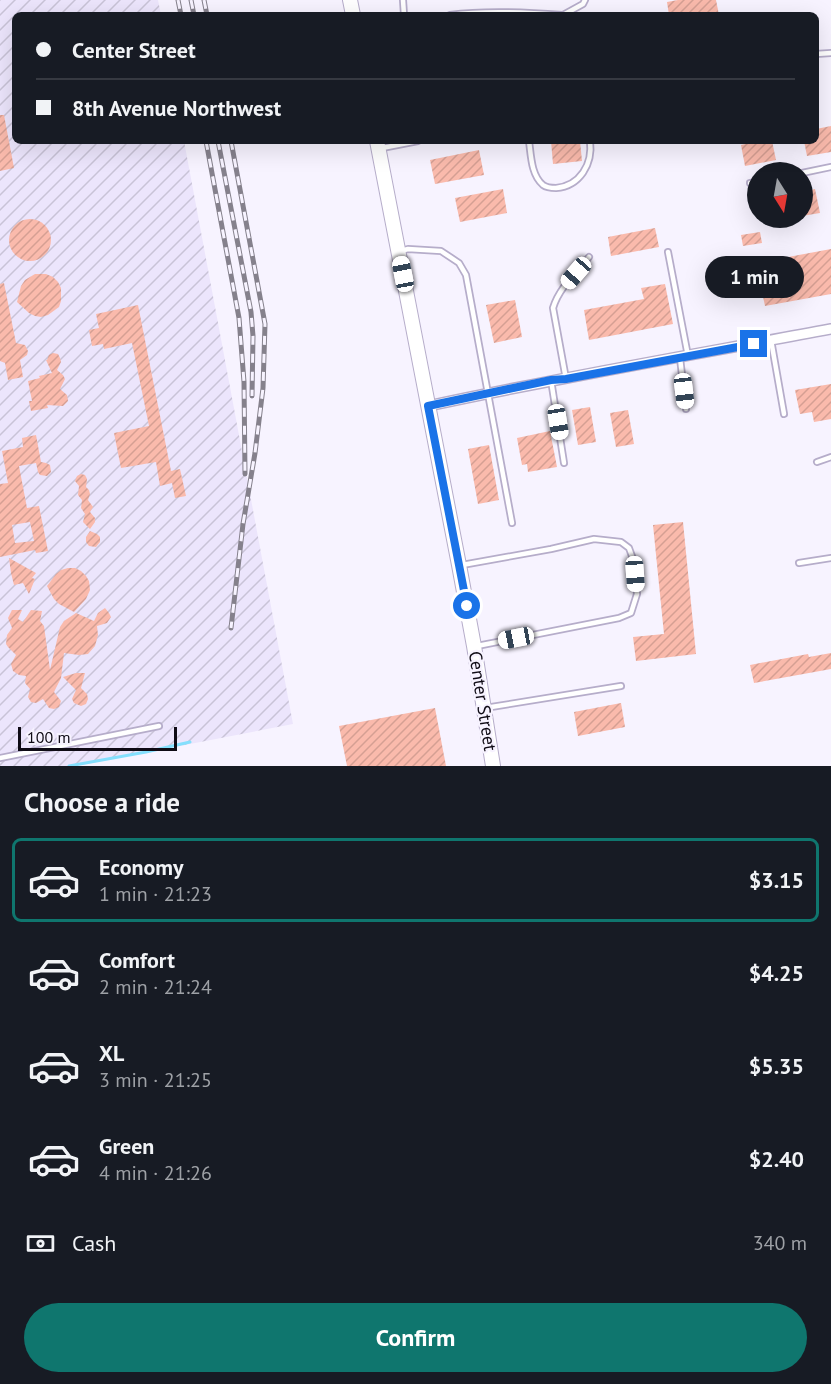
<!DOCTYPE html>
<html lang="en">
<head>
<meta charset="utf-8">
<style>
  body { margin:0; font-family:"PT Sans",sans-serif; background:#20242c; color:#f1f3f6; height:100vh; display:flex; flex-direction:column; font-size:22px; white-space:nowrap }
  * { box-sizing:border-box; margin:0 }
  p { font-size:20px; color:#9ea1a6 }
  .icon { flex:none; width:33px; height:33px; fill:none; stroke:currentColor; stroke-width:2; stroke-linecap:round; stroke-linejoin:round }
  .map { position:relative; height:766px; overflow:hidden }
  .sheet { display:flex; flex-direction:column; background:#171b24; flex:1 }
  .sheet>* { flex:none }
  .banner { position:absolute; left:12px; top:12px; width:807px; height:132px; border-radius:9px; box-shadow:0 6px 24px #0002; display:grid; align-content:center; height:132px; padding:0 24px; background:#171b24 }
  .needle { width:39px; rotate:169deg }
  .fabs { position:absolute; left:747px; top:162px; display:grid; gap:12px }
  .fabs a { display:grid; place-items:center; width:66px; height:66px; border-radius:50%; background:#171b24; box-shadow:0 6px 24px #0002; font-size:30px }
  .scale { position:absolute; left:18px; bottom:15px; width:159px; box-sizing:border-box; padding-left:6px; border:3px solid #0f0b15; border-top:0; font-size:16px; line-height:21px; white-space:nowrap; color:#0f0b15; -webkit-text-stroke:4px #f7f3ff; paint-order:stroke }
  .end { position:absolute; width:27px; height:27px; margin:-14px; border:8px solid #1a73e8; background:#fff; box-shadow:0 0 0 3px #fff }
  .from { border-radius:50% }
  .bubble { position:absolute; height:42px; border-radius:21px; background:#171b24; box-shadow:0 6px 24px #0002; font-size:20px; font-weight:800; line-height:42px; text-align:center }
  .car { position:absolute; width:18px; height:36px; margin:-18px -9px; border-radius:8px; box-shadow:0 0 4px 2px #0007; background:linear-gradient(#fff 24%,#345 0 40%,#fff 0 76%,#345 0 86%,#fff 0) }
  .banner b { display:flex; align-items:center; gap:21px; height:57px; font-size:22px }
  .banner b+b { border-top:2px solid #363941 }
  .banner i { width:15px; height:15px; background:#f1f3f6 }
  ul { padding:0; list-style:none }
  li { display:flex; align-items:center; gap:18px; height:84px; margin:0 12px 9px; padding:0 12px; border:3px solid transparent; border-radius:9px }
  li div { flex:1 }
  li b { display:block; font-size:22px }
  li em { font-style:normal; font-weight:800 }
  li.current { border-color:#0f766e }
  li>.icon { width:54px; height:54px; stroke-width:1.5 }
  h2 { padding:0 24px; font-size:27px; line-height:72px }
  .pay { display:flex; align-items:center; gap:15px; height:66px; padding:0 24px; font-size:22px }
  .pay p { margin-inline-start:auto }
  .primary-button { display:flex; gap:12px; margin-top:auto; padding:12px 24px }
  .primary-button a { flex:1; height:69px; border-radius:36px; background:#0f766e; color:#fff; font-size:24px; font-weight:800; line-height:69px; text-align:center }
  .map>svg:first-child { display:block }
</style>
</head>
<body>
<div class="map">
<svg width="831" height="766" viewBox="0 0 831 766">
  <defs>
    <pattern id="industrial-furrows" width="10" height="10" patternUnits="userSpaceOnUse" patternTransform="scale(1.5)"><rect width="10" height="10" fill="#ece5fc"/><path d="M-1 1l2-2M0 10L10 0M9 11l2-2" fill="none" stroke="#c9c3d7"/></pattern>
    <pattern id="building-hatch" width="6" height="6" patternUnits="userSpaceOnUse" patternTransform="scale(1.5)"><rect width="6" height="6" fill="#fabaac"/><path d="M-1 1l2-2M0 6l6-6M5 7l2-2" fill="none" stroke="#d59f93"/></pattern>
  </defs>
  <rect width="100%" height="100%" fill="#f7f3ff"/>
  <polygon fill="url(#industrial-furrows)" points="0,0 158,0 161,15 15,15 15,141 184,141 293,724 76,766 0,766"/>
  <g fill="none" stroke-linecap="round" stroke-linejoin="round">
    <polyline stroke="#84dffd" stroke-width="3" points="69,766 146,752 190,742"/>
  </g>
  <g fill="url(#building-hatch)" fill-rule="evenodd">
    <polygon points="678,0 716,0 719,15 669,15 667,2"/>
    <polygon points="0,115 4,115 14,168 0,171"/>
    <polygon points="831,126 831,152 807,156 804,141 816,141 816,129"/>
    <polygon points="551,141 580,141 582,161 553,164"/>
    <polygon points="759,141 772,141 776,160 745,166 741,145"/>
    <polygon points="479,150 484,175 435,184 430,160"/>
    <polygon points="503,189 507,213 460,222 455,198"/>
    <polygon points="815,189 820,213 802,216 802,192"/>
    <circle cx="30" cy="240" r="21"/>
    <polygon points="655,228 659,247 611,256 608,237"/>
    <polygon points="760,232 762,243 743,246 741,235"/>
    <polygon points="831,249 831,294 765,306 756,263"/>
    <polygon points="35,274 46,274 53,277 58,282 61,288 61,301 59,307 48,315 41,317 35,316 29,313 17,302 21,286 25,280"/>
    <polygon points="4,283 16,343 25,345 28,351 27,355 20,360 23,377 8,380 5,363 0,361 0,284"/>
    <polygon points="665,284 673,324 589,340 584,310 644,299 641,288"/>
    <polygon points="515,300 522,337 494,343 486,305"/>
    <polygon points="138,305 171,471 180,469 186,496 175,498 172,483 160,486 156,462 121,468 114,433 149,426 132,343 104,349 103,344 92,346 89,330 99,328 96,314"/>
    <polygon points="53,353 58,354 60,358 61,362 57,370 63,375 65,379 60,389 67,395 68,401 63,406 47,405 48,408 31,411 29,401 32,401 28,381 40,378 39,376 52,373 46,360 47,360 49,355"/>
    <polygon points="831,384 831,419 814,422 812,412 800,414 795,390"/>
    <polygon points="590,407 596,442 578,445 572,410"/>
    <polygon points="628,410 634,444 616,447 610,413"/>
    <polygon points="550,431 557,467 528,472 527,464 522,465 517,438"/>
    <path d="M36,435L41,462L46,463L50,465L51,472L47,476L40,475L38,472L36,463L19,466L27,508L39,506L48,551L36,553L35,550L0,557V484L8,483L2,451L23,447L22,438ZM30,522L34,541L15,543L12,525Z"/>
    <polygon points="489,445 499,500 478,504 468,449"/>
    <polygon points="81,474 85,475 87,479 86,487 89,490 90,494 88,500 93,507 90,512 95,518 95,522 90,529 83,522 85,514 81,508 82,500 78,495 79,486 75,481 77,476"/>
    <polygon points="683,522 696,654 636,661 633,637 664,634 653,525"/>
    <polygon points="90,531 97,534 100,537 100,542 96,547 89,546 86,542 86,537"/>
    <polygon points="9,558 36,573 32,578 35,579 29,594 23,583 14,585 11,573"/>
    <polygon points="68,568 75,568 81,571 86,576 89,581 90,590 86,599 74,612 59,604 54,599 47,586 56,574 61,570"/>
    <polygon points="105,608 109,613 111,617 107,623 97,626 98,635 95,646 88,654 79,655 64,653 61,678 54,692 61,701 59,707 54,709 49,708 43,699 36,703 31,702 28,697 30,689 25,683 26,676 19,675 13,671 11,664 16,655 8,647 6,644 7,635 12,628 8,618 12,610 22,610 18,619 23,622 31,610 42,611 40,621 44,626 50,670 60,627 64,621 76,613 94,621 98,613"/>
    <polygon points="831,653 831,669 754,683 750,665 808,654 809,657"/>
    <polygon points="76,673 85,673 81,688 87,694 88,699 86,704 81,706 74,703 72,699 76,690 63,677"/>
    <polygon points="621,703 625,727 578,736 574,712"/>
    <polygon points="435,708 446,766 347,766 339,726"/>
  </g>
  <g fill="none" stroke-linecap="round" stroke-linejoin="round">
    <g stroke="#b6adca" stroke-width="8">
      <g id="lane">
        <polyline points="403,0 404,15"/>
        <path d="M450,15C487,10 525,12 562,15"/>
        <polyline points="563,15 583,4 585,0"/>
        <polyline points="816,54 831,53"/>
        <path d="M529,141C531,155 531,175 543,185C547,188 552,188 556,188C580,186 593,164 590,141"/>
        <polyline points="382,148 418,141"/>
        <polyline points="802,173 831,167"/>
        <polyline points="750,183 758,182"/>
        <polyline points="401,251 408,249 441,251 459,263 466,275 512,523"/>
        <polyline points="668,252 688,356"/>
        <polyline points="771,340 784,414"/>
        <polyline points="680,358 686,409"/>
        <path d="M566,379L553,308C559,288 576,273 589,257"/>
        <polyline points="551,380 564,463"/>
        <polyline points="817,462 831,457"/>
        <polyline points="799,563 831,558"/>
        <polyline points="462,565 551,549 594,539 621,542 629,548 633,559 635,574 637,594 631,613 619,618 477,646"/>
        <polyline points="485,708 621,686"/>
        <polyline points="0,758 159,726"/>
      </g>
    </g>
    <g stroke="#b6adca" stroke-width="12">
      <path id="street" d="M428,406C562,377 697,354 831,329"/>
    </g>
    <g stroke="#b6adca" stroke-width="16">
      <g id="secondary">
        <polyline points="350,0 353,15"/>
        <polyline points="377,141 459,565 474,646 493,766"/>
      </g>
    </g>
    <use href="#lane" stroke="#fff" stroke-width="4.5"/>
    <use href="#street" stroke="#fff" stroke-width="9"/>
    <use href="#secondary" stroke="#fff" stroke-width="14"/>
    <g stroke="#85818c" stroke-width="5">
      <g id="rail">
        <polyline points="178,0 181,15"/>
        <polyline points="191,0 194,15"/>
        <polyline points="204,0 207,15"/>
        <polyline points="206,141 239,318 244,382 245,474"/>
        <polyline points="218,141 251,312 253,336 252,396"/>
        <polyline points="231,141 265,324 263,388 255,453 243,524 231,628"/>
      </g>
    </g>
    <use href="#rail" stroke="#f7f3ff" stroke-width="3" stroke-dasharray="9" stroke-linecap="butt"/>
  </g>
  <g fill="none" stroke-linecap="round" stroke-linejoin="round">
    <polyline stroke="#1a73e8" stroke-width="8" points="467,606 428,406 551,380 566,379 754,344"/>
  </g>
  <g text-anchor="middle" dominant-baseline="central" stroke-width="4.5" stroke-linejoin="round" paint-order="stroke">
    <g font-size="18" fill="#0f0b15" stroke="#f7f3ff">
      <text transform="translate(483 701) rotate(81)">Center Street</text>
    </g>
  </g>
</svg>
<div class="fabs">
<a><svg class="needle" viewBox="-14 -14 28 28"><path d="M0-13l5 13h-10z" fill="#e53935"/><path d="M0 13l5-13h-10z" fill="#9ea1a6"/></svg></a>
</div>
<div class="scale">100 m</div>
<i class="end from" style="left:467px;top:606px"></i>
<i class="end" style="left:754px;top:344px"></i>
<div class="bubble" style="left:705px;top:256px;width:99px">1 min</div>
<i class="car" style="left:576px;top:273px;rotate:221deg"></i>
<i class="car" style="left:403px;top:274px;rotate:349deg"></i>
<i class="car" style="left:684px;top:391px;rotate:173deg"></i>
<i class="car" style="left:558px;top:422px;rotate:171deg"></i>
<i class="car" style="left:635px;top:574px;rotate:176deg"></i>
<i class="car" style="left:516px;top:638px;rotate:259deg"></i>
<div class="banner">
<b><i class="from"></i>Center Street</b>
<b><i></i>8th Avenue Northwest</b>
</div>
</div>
<section class="sheet">
<h2>Choose a ride</h2>
<ul>
<li class="current"><svg class="icon" aria-label="car" viewBox="0 0 24 24"><path d="M5 17H2v-5l4-1 3-4h7l3 4 3 1v5h-3M9 17h6M6 11h13"/><circle cx="7" cy="17" r="2"/><circle cx="17" cy="17" r="2"/></svg><div><b>Economy</b><p>1 min · 21:23</p></div><em>$3.15</em></li>
<li><svg class="icon" aria-label="car" viewBox="0 0 24 24"><path d="M5 17H2v-5l4-1 3-4h7l3 4 3 1v5h-3M9 17h6M6 11h13"/><circle cx="7" cy="17" r="2"/><circle cx="17" cy="17" r="2"/></svg><div><b>Comfort</b><p>2 min · 21:24</p></div><em>$4.25</em></li>
<li><svg class="icon" aria-label="car" viewBox="0 0 24 24"><path d="M5 17H2v-5l4-1 3-4h7l3 4 3 1v5h-3M9 17h6M6 11h13"/><circle cx="7" cy="17" r="2"/><circle cx="17" cy="17" r="2"/></svg><div><b>XL</b><p>3 min · 21:25</p></div><em>$5.35</em></li>
<li><svg class="icon" aria-label="car" viewBox="0 0 24 24"><path d="M5 17H2v-5l4-1 3-4h7l3 4 3 1v5h-3M9 17h6M6 11h13"/><circle cx="7" cy="17" r="2"/><circle cx="17" cy="17" r="2"/></svg><div><b>Green</b><p>4 min · 21:26</p></div><em>$2.40</em></li>
</ul>
<div class="pay"><svg class="icon" aria-label="cash" viewBox="0 0 24 24"><path d="M3 7h18v10H3z"/><circle cx="12" cy="12" r="2"/></svg>Cash<p>340 m</p></div>
<div class="primary-button"><a>Confirm</a></div>
</section>
</body>
</html>
